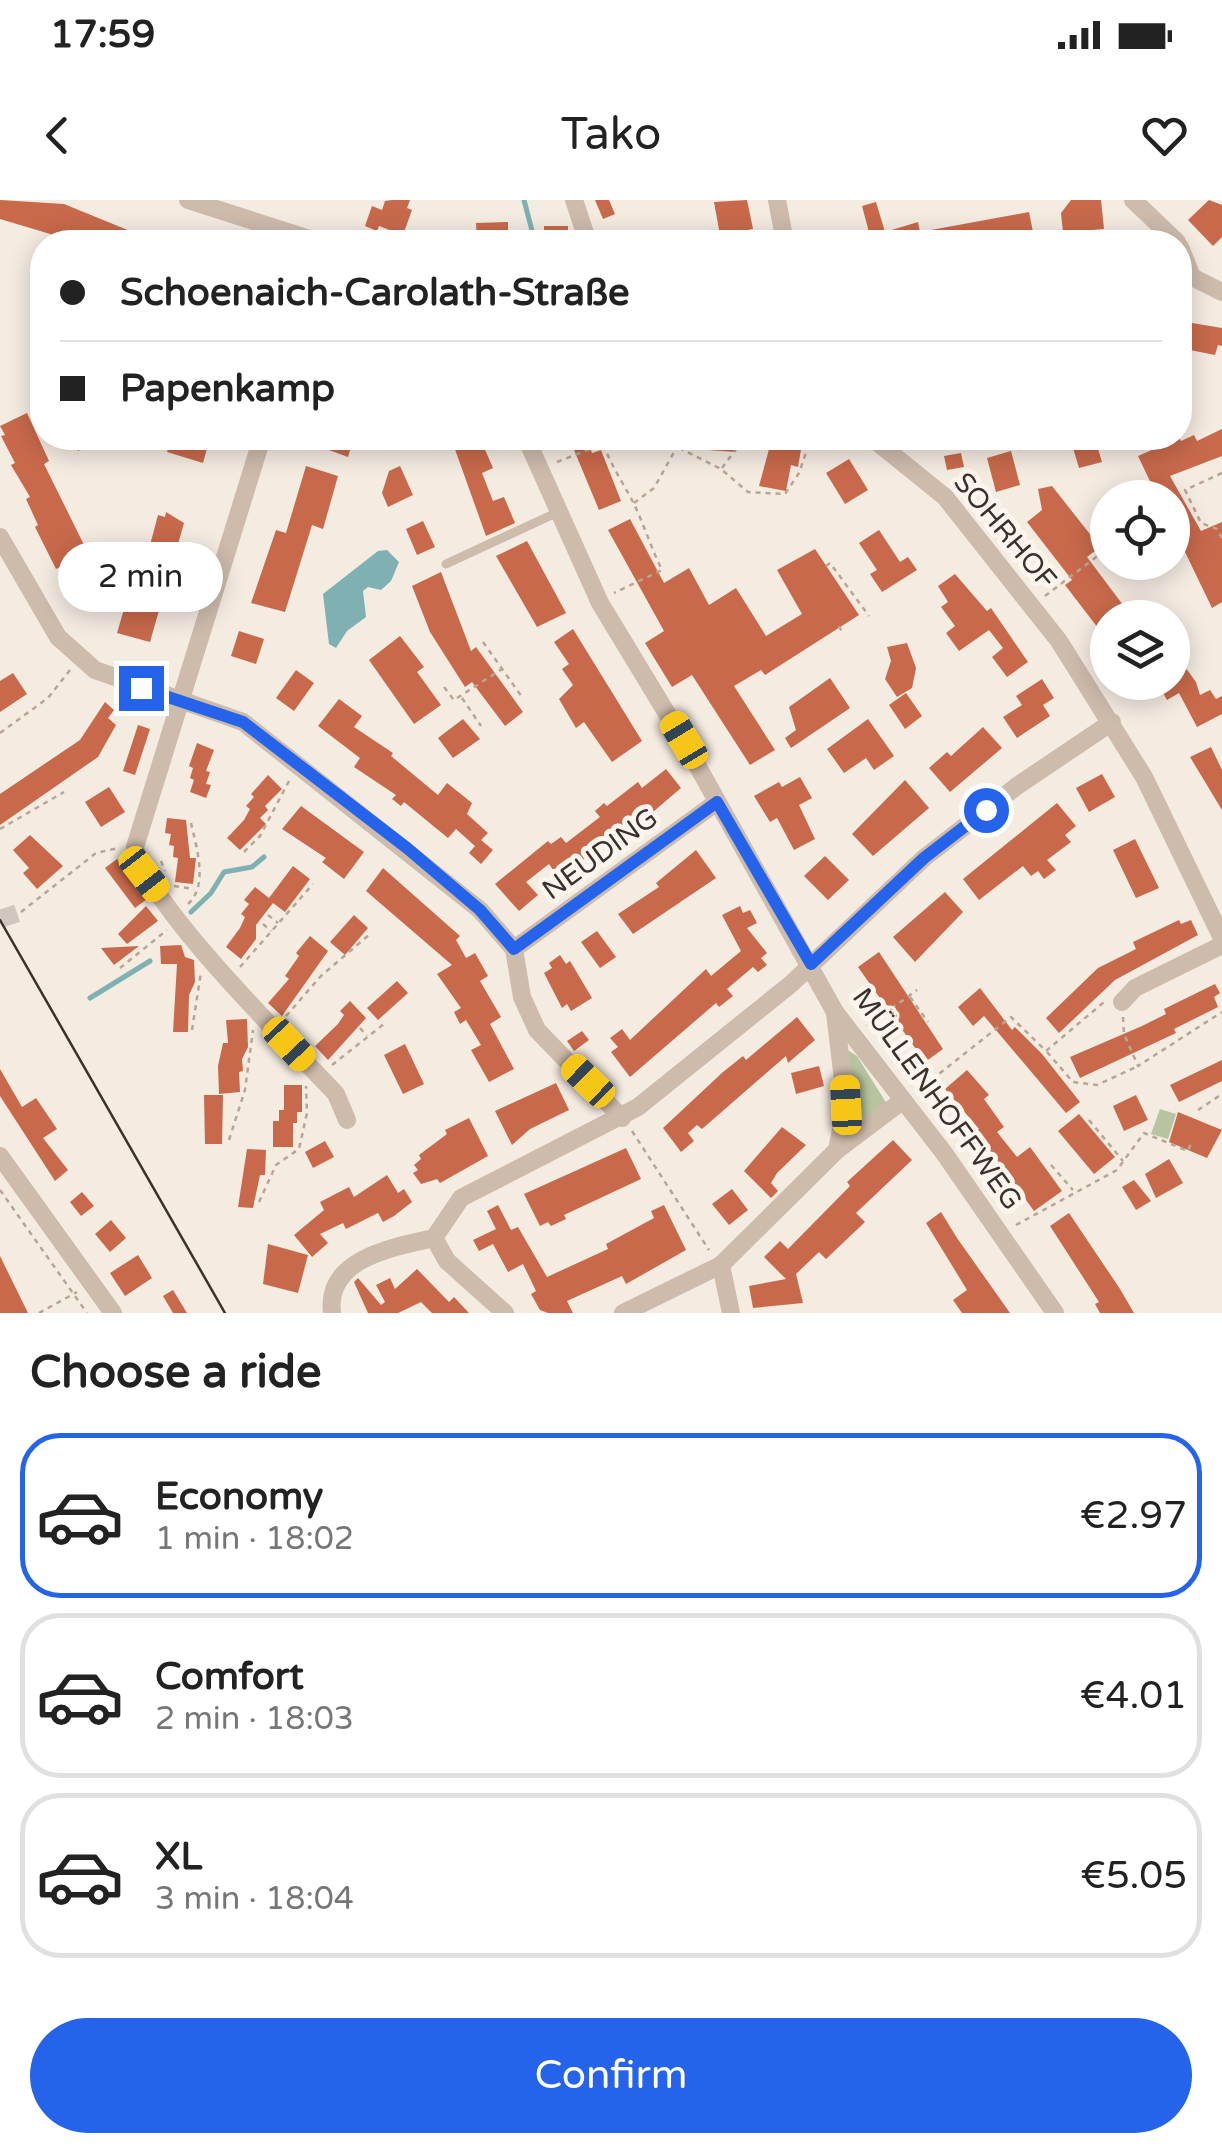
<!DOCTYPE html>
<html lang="en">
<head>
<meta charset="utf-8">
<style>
  body { margin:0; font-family:"Varela Round",sans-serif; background:#f2f2f2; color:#222; height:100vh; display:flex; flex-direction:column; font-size:38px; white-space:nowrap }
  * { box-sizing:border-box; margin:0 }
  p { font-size:32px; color:#767676 }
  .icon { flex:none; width:55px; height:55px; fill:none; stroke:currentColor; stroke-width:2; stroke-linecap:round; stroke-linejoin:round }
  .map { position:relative; height:1113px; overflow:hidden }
  .details { display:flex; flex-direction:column; background:#fff; flex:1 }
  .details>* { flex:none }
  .banner { position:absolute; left:30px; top:30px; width:1162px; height:220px; border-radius:40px; box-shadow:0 5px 25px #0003; display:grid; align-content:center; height:220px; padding:0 30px; background:#fff }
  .buttons { position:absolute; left:1090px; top:280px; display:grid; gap:20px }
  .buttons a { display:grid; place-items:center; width:100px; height:100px; border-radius:50%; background:#fff; box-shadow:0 5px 25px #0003; font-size:50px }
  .end { position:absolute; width:45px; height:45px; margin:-22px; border:12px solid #2563eb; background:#fff; box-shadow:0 0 0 5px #fff }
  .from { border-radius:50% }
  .bubble { position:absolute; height:70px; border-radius:35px; background:#fff; box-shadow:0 5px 25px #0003; font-size:32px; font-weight:600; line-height:70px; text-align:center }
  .car { position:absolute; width:30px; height:60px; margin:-30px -15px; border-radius:12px; box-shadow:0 0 8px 2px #0007; background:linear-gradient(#f5c518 24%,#345 0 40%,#f5c518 0 76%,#345 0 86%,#f5c518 0) }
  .banner b { display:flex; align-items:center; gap:35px; height:95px; font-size:38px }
  .banner b+b { border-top:2px solid #e0e0e0 }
  .banner i { width:25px; height:25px; background:#222 }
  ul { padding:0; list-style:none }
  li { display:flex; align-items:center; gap:30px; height:165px; margin:0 20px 15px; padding:0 10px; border:5px solid #e0e0e0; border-radius:40px }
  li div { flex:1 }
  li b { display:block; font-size:38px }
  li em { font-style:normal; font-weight:600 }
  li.active { border-color:#2563eb }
  li>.icon { width:90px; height:90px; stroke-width:1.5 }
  h2 { padding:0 30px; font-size:45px; line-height:120px }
  .primary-button { display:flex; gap:20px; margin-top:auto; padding:20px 30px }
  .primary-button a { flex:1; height:115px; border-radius:60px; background:#2563eb; color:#fff; font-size:40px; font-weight:600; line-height:115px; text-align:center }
  .status { display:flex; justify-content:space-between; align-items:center; height:70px; padding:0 50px; background:#fff; direction:ltr }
  .status svg { height:28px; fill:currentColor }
  header { display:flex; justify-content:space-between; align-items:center; height:130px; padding:0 30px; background:#fff; font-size:45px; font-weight:600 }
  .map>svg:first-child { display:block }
</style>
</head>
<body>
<div class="status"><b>17:59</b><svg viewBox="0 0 49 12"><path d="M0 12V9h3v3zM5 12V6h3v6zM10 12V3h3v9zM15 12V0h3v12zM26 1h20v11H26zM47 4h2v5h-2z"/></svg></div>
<header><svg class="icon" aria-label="back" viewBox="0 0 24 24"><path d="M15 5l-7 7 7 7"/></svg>Tako<svg class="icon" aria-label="heart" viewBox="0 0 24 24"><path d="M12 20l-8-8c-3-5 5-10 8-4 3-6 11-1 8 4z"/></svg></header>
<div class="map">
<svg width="1222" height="1113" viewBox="0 0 1222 1113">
  <rect width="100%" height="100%" fill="#f4ebe1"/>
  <g fill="#b8c4a0">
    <polygon points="846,849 857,856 887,904 848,931"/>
    <polygon points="1160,909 1176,914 1168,939 1151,934"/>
  </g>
  <polygon fill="#7fb0b2" points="387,350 399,362 391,381 381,390 368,387 363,391 366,417 347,431 336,448 329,444 323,394 378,351"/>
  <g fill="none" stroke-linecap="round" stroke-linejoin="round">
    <g stroke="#7fb0b2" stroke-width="5">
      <polyline points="524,0 535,42"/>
      <polyline points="191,712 211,693 224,672 252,667 264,657"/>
      <polyline points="90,798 150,761"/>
    </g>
  </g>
  <g fill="#c8694b">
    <polygon points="0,0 64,4 157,42 77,42 0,19"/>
    <polygon points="392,0 410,0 407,8 412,10 403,35 379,26 377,31 365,26 372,6 382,10 385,1"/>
    <polygon points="595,0 609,0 615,14 603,19"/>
    <polygon points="747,0 753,29 720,35 714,2"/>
    <polygon points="1071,0 1101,0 1104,29 1092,30 1092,42 1064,42 1061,13"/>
    <polygon points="1209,0 1222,5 1222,37 1213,46 1188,20"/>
    <polygon points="876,2 885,32 918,22 920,32 1029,12 1034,37 1008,42 859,42 870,36 862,6"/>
    <polygon points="508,22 508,42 477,42 476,23"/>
    <rect x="544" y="26" width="24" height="16"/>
    <polygon points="1180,121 1222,128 1222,146 1218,145 1215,155 1180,148"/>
    <polygon points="27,213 49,261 44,264 88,353 56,369 35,327 38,325 26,299 30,297 11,265 15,263 1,236 5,235 0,226"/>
    <polygon points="1222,229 1222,256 1170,276 1201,331 1222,322 1222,402 1212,408 1172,325 1172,298 1158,298 1138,256 1179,238 1181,241 1194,235 1197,241"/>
    <polygon points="71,238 105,238 78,251"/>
    <polygon points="171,238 210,238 203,263 167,252"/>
    <polygon points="296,238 354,238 348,257"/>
    <polygon points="461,238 480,238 493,268 482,273 493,301 504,297 515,323 486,336 452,241"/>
    <polygon points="569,238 586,238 592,253 601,250 621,301 599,310"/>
    <polygon points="709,238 738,238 736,252 708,250"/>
    <polygon points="772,238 803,238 798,267 791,265 786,291 759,286"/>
    <polygon points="1096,242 1102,262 1079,268 1073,248"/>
    <polygon points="1011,251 1020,285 996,292 987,258"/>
    <polygon points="961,253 964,267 947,270 944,256"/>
    <polygon points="849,259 868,290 845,304 826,273"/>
    <polygon points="306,266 338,276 323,329 312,325 285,412 251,403 276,330 286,333"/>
    <polygon points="400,266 413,295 388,307 382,293 389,271"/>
    <polygon points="1052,286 1093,338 1108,327 1108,341 1087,357 1129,413 1108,418 1108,441 1065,385 1072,380 1027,322 1042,310 1038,289"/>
    <polygon points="166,312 184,323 150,442 117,433 129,392 136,398 158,315 165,317"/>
    <polygon points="630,319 664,383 689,368 709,405 736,388 766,436 802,414 777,370 815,349 859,415 765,475 761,470 734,486 775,550 750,565 692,475 672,487 645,443 664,431 608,330"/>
    <polygon points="423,321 435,347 417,355 406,329"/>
    <polygon points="879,330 900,362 908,357 917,370 882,392 870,374 877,370 859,343"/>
    <polygon points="527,341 566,413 537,427 496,356"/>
    <polygon points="98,365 119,383 96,408 76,390"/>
    <polygon points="441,372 471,451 476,447 523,512 505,526 472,482 465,487 430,432 412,386"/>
    <polygon points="955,374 987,411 991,408 1028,462 1007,477 992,457 1003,448 989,430 959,451 946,433 955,426 941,407 948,402 938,386"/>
    <polygon points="573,429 642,541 612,562 584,522 576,528 559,499 573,485 562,469 569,464 554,442"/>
    <polygon points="239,431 264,439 256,464 231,456"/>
    <polygon points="400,436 424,467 417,472 441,505 414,524 369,460"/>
    <polygon points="907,443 916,468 912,488 897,497 885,479 891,461 887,447"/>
    <polygon points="1172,449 1196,482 1200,495 1210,490 1216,499 1222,496 1222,514 1197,527 1179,493 1167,500 1157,482 1172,482"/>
    <polygon points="296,470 314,483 294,511 276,498"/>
    <polygon points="13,473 27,494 0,512 0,481"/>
    <polygon points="830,478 850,508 791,548 785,538 796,530 789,507"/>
    <polygon points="1042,479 1054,498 1043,505 1050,516 1017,538 1003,517 1022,505 1016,496"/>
    <polygon points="906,493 922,516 905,529 889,505"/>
    <polygon points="339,499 362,516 354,527 393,553 391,556 438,595 447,583 472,603 467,614 488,633 481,640 493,650 481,664 469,653 475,646 456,629 448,638 404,602 401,606 392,599 396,595 354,567 360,558 318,526"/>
    <polygon points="105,502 114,510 108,518 116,525 98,557 0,625 0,594 80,540"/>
    <polygon points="463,519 480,539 453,558 438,538"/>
    <polygon points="868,519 894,556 874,570 866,558 844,573 827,549"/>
    <polygon points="138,525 150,529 135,575 123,571"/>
    <polygon points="983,527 1002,548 950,592 929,568 947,552 951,556"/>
    <polygon points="197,543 214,550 206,571 210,572 206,584 211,585 206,598 190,592 194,580 190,578 193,568 189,566"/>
    <polygon points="1211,547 1222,570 1222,610 1190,557"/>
    <polygon points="666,569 681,588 633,629 630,626 569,670 566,666 556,674 549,664 526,682 538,695 519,711 495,684 548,641 551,644 561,637 566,643 600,617 595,611 604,603 607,606 638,582 642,588"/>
    <polygon points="1102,574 1115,597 1089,612 1076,588"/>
    <polygon points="268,575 282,589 265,606 268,610 260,618 266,624 240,650 227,638 244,620 250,609 246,606 254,597 251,594"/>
    <polygon points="800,577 812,598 799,605 815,639 794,650 777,618 770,622 754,596 779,582 782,587"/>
    <polygon points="905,580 929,608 873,656 852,634"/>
    <polygon points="109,587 125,612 101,627 85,602"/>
    <polygon points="1057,603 1076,626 1065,635 1071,642 1047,660 1056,670 1044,679 1038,671 1031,676 1023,666 979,700 963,679"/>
    <polygon points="301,606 364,652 344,679 322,662 326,658 282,629"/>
    <polygon points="167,618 186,620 190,658 196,658 193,684 175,682 178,658 173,657 174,646 169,645 171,634 165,633"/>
    <polygon points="30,635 63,666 37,689 23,673 29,668 13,650"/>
    <polygon points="1135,639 1159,688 1136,698 1113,650"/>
    <polygon points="696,650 716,678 633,734 618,714 659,687 656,683"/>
    <polygon points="825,656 849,680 828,700 804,676"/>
    <polygon points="117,659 147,699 135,708 105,668"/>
    <polygon points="293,666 310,679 285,712 273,703 256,725 256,739 241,759 226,747 240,728 245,717 241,714 249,704 244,700 255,687 269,698"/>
    <polygon points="383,668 460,736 456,740 466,758 475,753 488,776 480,781 501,817 490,824 514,869 489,882 471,850 481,845 466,820 460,824 454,812 461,808 437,774 452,765 366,691"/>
    <polygon points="945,692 963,712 915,762 893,737"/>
    <polygon points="146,706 158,721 127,744 118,734"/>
    <polygon points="740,706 743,713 750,710 757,723 747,728 767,753 761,758 767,765 758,772 753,767 734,783 727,789 733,796 719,807 716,803 630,877 611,852 618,847 610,838 622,829 630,840 706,769 711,776 741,751 722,715"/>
    <polygon points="354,715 368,728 345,755 330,742"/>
    <polygon points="1179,720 1181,724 1191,720 1198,735 1115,780 1059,833 1046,818 1098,768 1136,749 1133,742"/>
    <polygon points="597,731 616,757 600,768 581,742"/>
    <polygon points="310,736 328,751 282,816 268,803 289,779 285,776 299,756 296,753"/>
    <polygon points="181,745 185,757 194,760 195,782 189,795 188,832 173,832 177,764 161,764 160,746"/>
    <polygon points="139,746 114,765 101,748"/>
    <polygon points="879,752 943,849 925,862 858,767"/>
    <polygon points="560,755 566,764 570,761 592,798 571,811 567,804 562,808 544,773 552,768 549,763"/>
    <polygon points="397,781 408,793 378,820 367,808"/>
    <polygon points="1215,784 1220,793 1214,797 1218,807 1174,829 1176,833 1080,878 1070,857 1142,826 1166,814 1164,809"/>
    <polygon points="980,788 1012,830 1015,827 1042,854 1080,902 1066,913 984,816 973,826 958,807"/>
    <polygon points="350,801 366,818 328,860 315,846 338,824 344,815 340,811"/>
    <polygon points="797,817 815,840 788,863 786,856 702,929 697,925 688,933 694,941 681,952 663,928 723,872 743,856 746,860"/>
    <polygon points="247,819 248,847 242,859 243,871 239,872 240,892 219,894 218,866 223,843 228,843 226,820"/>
    <polygon points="582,831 589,840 574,851 567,841"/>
    <polygon points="405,844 424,884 403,894 384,855"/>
    <polygon points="1222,860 1222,881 1179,902 1170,885"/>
    <polygon points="819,866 824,886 796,894 791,873"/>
    <polygon points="0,869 22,907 36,898 57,929 43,938 68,970 55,981 0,896"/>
    <polygon points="967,870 989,895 984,899 1004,927 997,932 1017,957 1030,947 1062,991 1034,1011 976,931 979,929 945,889"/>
    <polygon points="556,883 569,910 530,929 512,945 495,911"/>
    <polygon points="284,885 302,885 302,912 297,912 297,923 293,923 293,947 273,947 273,921 279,921 279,910 284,910"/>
    <polygon points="204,895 223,895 222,944 205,944"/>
    <polygon points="1136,895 1148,920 1124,931 1113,906"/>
    <polygon points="1178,912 1222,930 1207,958 1169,942"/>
    <polygon points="1079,914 1115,957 1094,974 1058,931"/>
    <polygon points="469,918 488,956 440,983 437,979 421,984 413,973 418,970 414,965 421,959 419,955 447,934 445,930"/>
    <polygon points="782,927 806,945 777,973 771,983 778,991 771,998 744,971"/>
    <polygon points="893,940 912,960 856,1013 865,1022 826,1059 819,1052 796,1074 803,1103 753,1108 749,1086 786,1079 764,1057 780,1041 788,1049 850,986 847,982"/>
    <polygon points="325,941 334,957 313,968 305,952"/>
    <polygon points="626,948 641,979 564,1015 566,1019 551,1026 548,1022 540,1026 524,994"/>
    <polygon points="247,949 266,950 265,975 260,975 253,1008 238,1007"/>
    <polygon points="1169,959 1183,983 1156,998 1145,974"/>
    <polygon points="387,975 398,993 404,989 412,1002 394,1016 383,1022 378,1013 346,1029 343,1023 320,1034 328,1043 312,1057 294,1035 324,1010 320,1002 349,987 354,997"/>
    <polygon points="1134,980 1151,1001 1136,1010 1122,987"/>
    <polygon points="732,989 748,1010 729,1025 712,1004"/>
    <polygon points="82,992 94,1006 81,1016 70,1002"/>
    <polygon points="498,1005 511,1030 518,1027 547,1077 608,1049 606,1044 654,1018 651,1011 664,1005 686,1050 626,1084 622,1076 567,1101 573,1113 548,1113 540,1110 531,1094 536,1091 523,1064 508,1072 493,1044 479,1051 473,1040 496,1029 487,1011"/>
    <polygon points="941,1012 957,1038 1010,1113 962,1113 953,1100 967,1090 926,1023"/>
    <polygon points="1069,1013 1120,1089 1134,1113 1100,1113 1095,1104 1099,1102 1050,1026"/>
    <polygon points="111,1020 126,1038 110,1052 95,1034"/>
    <polygon points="268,1044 308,1055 298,1093 263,1084"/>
    <polygon points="138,1055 152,1078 125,1096 110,1073"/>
    <polygon points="0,1056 28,1113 0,1113"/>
    <polygon points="417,1069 449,1102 454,1097 469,1113 432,1113 421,1102 398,1113 368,1113 354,1082 358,1078 381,1105 385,1102 376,1085 390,1078 395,1089"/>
    <polygon points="173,1090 187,1113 173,1113 163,1096"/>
  </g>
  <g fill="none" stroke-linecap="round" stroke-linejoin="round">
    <polyline stroke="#cfc6bd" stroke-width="18" stroke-dasharray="18 9" stroke-linecap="butt" points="0,719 21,712"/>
    <g stroke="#b9a596" stroke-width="2.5" stroke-dasharray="5 5" stroke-linecap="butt">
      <polyline points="679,248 721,269 748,292 785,294 799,273 811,238"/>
      <path d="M557,262L603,244C611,265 623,283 633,302C643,322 651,348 662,370L614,393"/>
      <polyline points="722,268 744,238"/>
      <polyline points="1222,273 1185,290 1201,323 1217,329 1222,338"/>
      <polyline points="634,303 654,288 682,238"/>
      <polyline points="826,366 830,363 869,416"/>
      <polyline points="1045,396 1108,348"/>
      <polyline points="839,426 843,434"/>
      <polyline points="483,442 522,497"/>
      <polyline points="444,487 454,500 502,469"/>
      <polyline points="462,498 481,526"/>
      <polyline points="0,533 48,498 70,470"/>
      <polyline points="0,629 64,592"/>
      <polyline points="244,652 260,636 289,581"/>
      <polyline points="161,661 165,671"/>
      <polyline points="174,686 194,689"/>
      <path d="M188,704C209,685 196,646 191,623"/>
      <polyline points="21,712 96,653 118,648"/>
      <polyline points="268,715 278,723"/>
      <polyline points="263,724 271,731"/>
      <polyline points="240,767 313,684"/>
      <polyline points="120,768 167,730"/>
      <polyline points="910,797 928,822"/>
      <polyline points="286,816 321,776 370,734"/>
      <polyline points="1123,817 1124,834 1138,866 1222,812"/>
      <polyline points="867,826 917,790"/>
      <polyline points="360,828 367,836"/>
      <polyline points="192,830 201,772"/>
      <polyline points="1047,852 1073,882 1097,885 1136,867"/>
      <polyline points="332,865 384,824"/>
      <polyline points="916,892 1011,817 1046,851 1104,802"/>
      <polyline points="1198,910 1222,894"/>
      <polyline points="1089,920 1123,961"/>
      <polyline points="632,931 709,1050"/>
      <polyline points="229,940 245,890 253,830"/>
      <polyline points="1051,965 1073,990"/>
      <polyline points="0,990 87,1113"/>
      <polyline points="259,1002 276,965 299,949 307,913 306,886"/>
      <polyline points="1016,1025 1117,970 1144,933 1188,951 1191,943"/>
      <polyline points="39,1113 77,1092"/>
    </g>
    <polyline stroke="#cdbbac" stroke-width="9" points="446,364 556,313"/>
    <g stroke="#cdbbac" stroke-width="18">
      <polyline points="188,0 319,42"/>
      <polyline points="574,0 588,42"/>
      <polyline points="777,0 785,42"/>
      <polyline points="1133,0 1177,42"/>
      <polyline points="1180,47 1192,77"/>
      <polyline points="1180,76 1192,77 1222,92"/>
      <path d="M262,238L135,647C145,703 292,847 336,894L347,920"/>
      <polyline points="526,238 600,403 683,540 835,812 944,953 1055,1113"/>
      <polyline points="872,238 945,297 1059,441 1144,577 1222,738"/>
      <polyline points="0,337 58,437 95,470 243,522 480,710 514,749 522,797 537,830 622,918"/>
      <polyline points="514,749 717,602"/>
      <polyline points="1122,802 1135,788 1222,745"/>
      <polyline points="835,813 846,905 837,950"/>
      <polyline points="0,956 113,1113"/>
      <polyline points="434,1038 461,998 638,907 791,784 924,658 1017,586 1112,522"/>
      <polyline points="434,1038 447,1061 505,1113"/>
      <polyline points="721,1065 731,1113"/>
      <path d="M332,1113C325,1058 394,1047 434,1038"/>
      <polyline points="623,1113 721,1065 837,950 902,901"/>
    </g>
    <polyline stroke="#3b302b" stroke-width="2.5" points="0,720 225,1113"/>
  </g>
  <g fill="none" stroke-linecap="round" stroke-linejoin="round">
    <polyline stroke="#2563eb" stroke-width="12" points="141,488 243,522 407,648 480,710 514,749 717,602 811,764 924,658 986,610"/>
  </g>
  <g text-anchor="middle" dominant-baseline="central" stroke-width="10" stroke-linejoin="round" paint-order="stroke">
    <g font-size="28" fill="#3b302b" stroke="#fbf5ee">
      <text transform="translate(1005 331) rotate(50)">SOHRHOF</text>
      <text transform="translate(600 654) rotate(-36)">NEUDING</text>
      <text transform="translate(937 899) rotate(54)">MÜLLENHOFFWEG</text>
    </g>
  </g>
</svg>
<div class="buttons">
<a><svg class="icon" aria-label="locate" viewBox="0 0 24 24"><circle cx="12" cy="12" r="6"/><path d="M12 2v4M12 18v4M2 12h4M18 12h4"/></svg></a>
<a><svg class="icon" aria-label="layers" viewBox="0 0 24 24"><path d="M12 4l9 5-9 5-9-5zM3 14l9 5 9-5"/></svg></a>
</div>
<i class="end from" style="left:986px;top:610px"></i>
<i class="end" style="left:141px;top:488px"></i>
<div class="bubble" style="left:58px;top:342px;width:165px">2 min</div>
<i class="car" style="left:684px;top:540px;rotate:329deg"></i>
<i class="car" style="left:144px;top:674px;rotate:142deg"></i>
<i class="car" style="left:289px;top:844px;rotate:137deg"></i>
<i class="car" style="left:588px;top:881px;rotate:314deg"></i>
<i class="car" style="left:846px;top:905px;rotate:357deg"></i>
<div class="banner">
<b><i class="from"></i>Schoenaich-Carolath-Straße</b>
<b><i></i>Papenkamp</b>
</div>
</div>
<section class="details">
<h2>Choose a ride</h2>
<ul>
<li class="active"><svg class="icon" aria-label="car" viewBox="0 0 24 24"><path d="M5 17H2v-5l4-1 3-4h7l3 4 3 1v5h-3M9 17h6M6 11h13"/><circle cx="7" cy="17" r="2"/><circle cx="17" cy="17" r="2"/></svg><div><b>Economy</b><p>1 min · 18:02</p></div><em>€2.97</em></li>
<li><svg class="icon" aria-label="car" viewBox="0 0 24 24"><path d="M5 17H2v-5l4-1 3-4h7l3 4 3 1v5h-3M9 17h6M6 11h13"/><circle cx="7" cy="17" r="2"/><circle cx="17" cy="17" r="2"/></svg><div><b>Comfort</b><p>2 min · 18:03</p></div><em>€4.01</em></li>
<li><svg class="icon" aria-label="car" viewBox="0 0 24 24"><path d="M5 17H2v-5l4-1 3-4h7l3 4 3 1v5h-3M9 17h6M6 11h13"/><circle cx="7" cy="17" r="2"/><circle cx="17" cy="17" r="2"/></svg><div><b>XL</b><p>3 min · 18:04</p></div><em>€5.05</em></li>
</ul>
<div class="primary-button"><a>Confirm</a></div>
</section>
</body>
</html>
